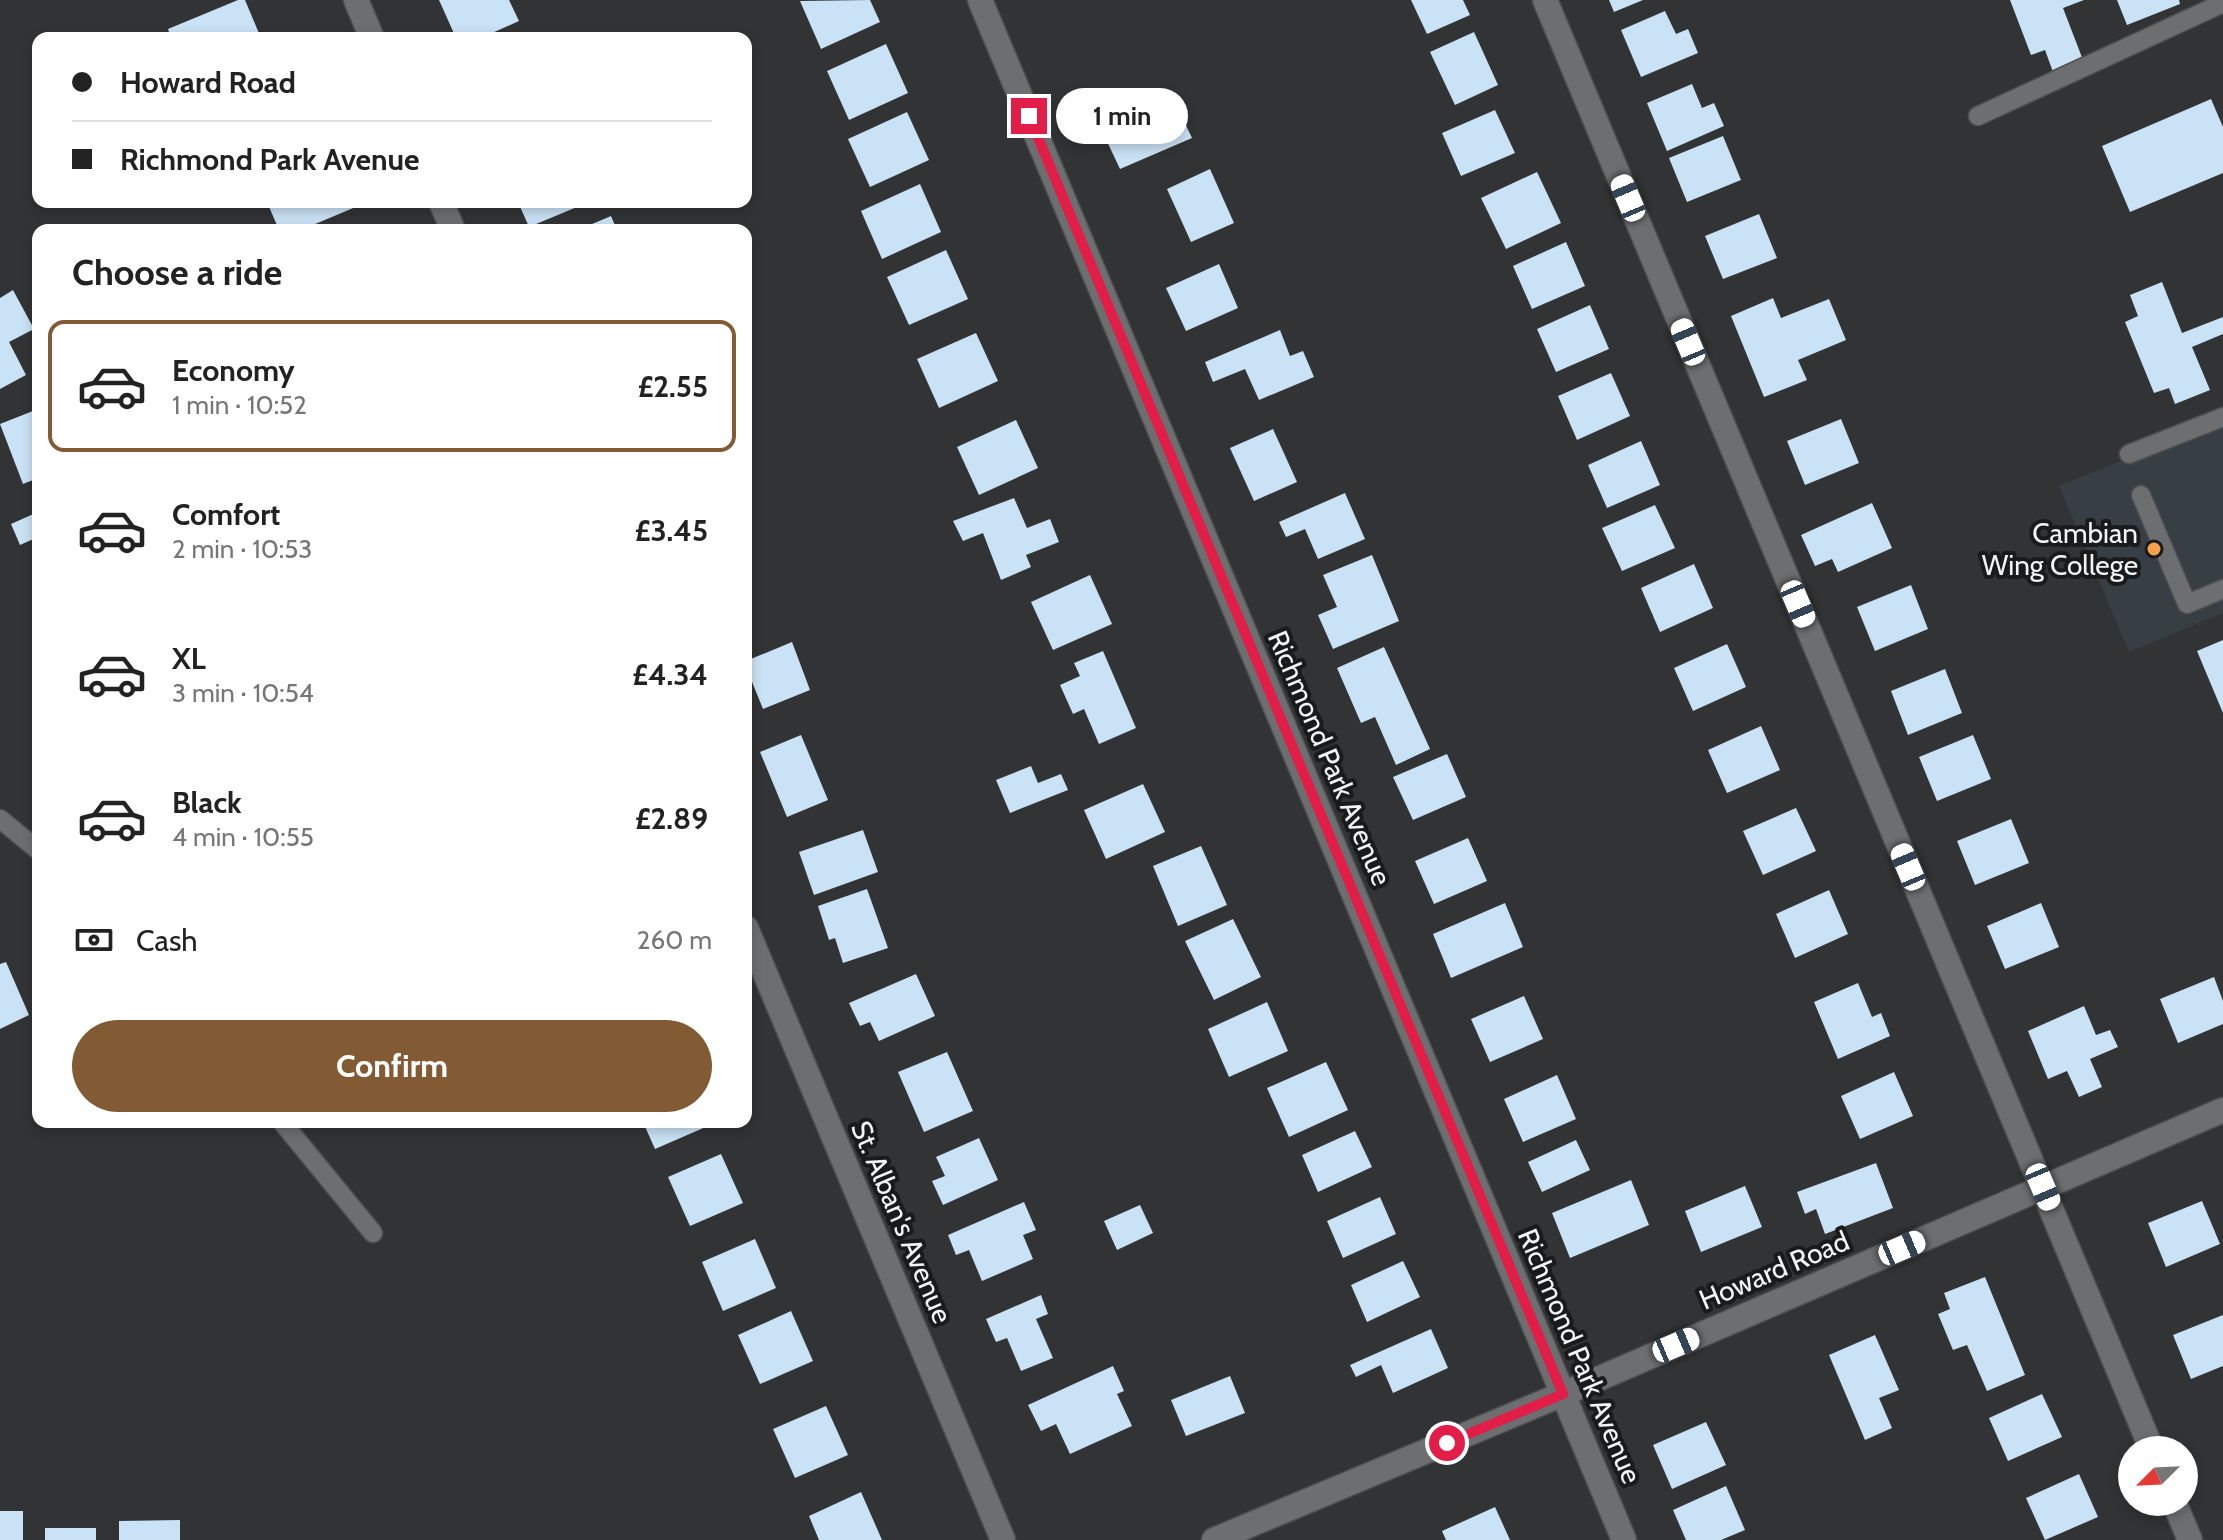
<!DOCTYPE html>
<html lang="en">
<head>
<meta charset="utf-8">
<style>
  body { margin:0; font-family:Cabin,sans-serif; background:#f2f2f2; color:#222; height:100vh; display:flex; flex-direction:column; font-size:30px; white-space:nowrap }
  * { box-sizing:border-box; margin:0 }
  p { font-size:26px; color:#767676 }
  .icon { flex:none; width:44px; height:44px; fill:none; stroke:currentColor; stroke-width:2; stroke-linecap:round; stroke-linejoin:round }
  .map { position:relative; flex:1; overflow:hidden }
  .drawer { position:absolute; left:32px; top:224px; width:720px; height:904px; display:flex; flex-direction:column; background:#fff; border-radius:16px; box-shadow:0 4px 12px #0003 }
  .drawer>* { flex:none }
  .top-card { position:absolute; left:32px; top:32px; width:720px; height:176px; border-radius:16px; box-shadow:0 4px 12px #0003; display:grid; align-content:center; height:176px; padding:0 40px; background:#fff }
  .needle { width:52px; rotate:246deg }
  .fabs { position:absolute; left:2118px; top:1436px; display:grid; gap:16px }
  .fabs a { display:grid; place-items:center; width:80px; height:80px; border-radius:50%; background:#fff; box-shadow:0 4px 12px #0003; font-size:40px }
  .end { position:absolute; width:36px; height:36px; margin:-18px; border:10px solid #e11d48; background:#fff; box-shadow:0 0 0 4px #fff }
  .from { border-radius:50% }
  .bubble { position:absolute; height:56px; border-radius:28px; background:#fff; box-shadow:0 4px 12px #0003; font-size:26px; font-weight:700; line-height:56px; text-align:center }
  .car { position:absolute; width:24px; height:48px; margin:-24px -12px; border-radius:10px; box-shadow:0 0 6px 2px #0007; background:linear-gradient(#fff 24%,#345 0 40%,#fff 0 76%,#345 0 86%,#fff 0) }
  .top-card b { display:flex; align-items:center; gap:28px; height:76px; font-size:30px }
  .top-card b+b { border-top:2px solid #e0e0e0 }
  .top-card i { width:20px; height:20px; background:#222 }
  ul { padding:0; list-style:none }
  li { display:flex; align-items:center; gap:24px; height:132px; margin:0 16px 12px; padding:0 24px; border:4px solid transparent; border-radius:16px }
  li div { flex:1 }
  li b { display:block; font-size:30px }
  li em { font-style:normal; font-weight:700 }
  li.current { border-color:#825b34 }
  li>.icon { width:72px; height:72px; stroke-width:1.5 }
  h2 { padding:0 40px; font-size:36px; line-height:96px }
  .pay { display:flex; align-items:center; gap:20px; height:88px; padding:0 40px; font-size:30px }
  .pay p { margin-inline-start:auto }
  .primary-button { display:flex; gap:16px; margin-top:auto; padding:16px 40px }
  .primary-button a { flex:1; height:92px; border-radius:48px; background:#825b34; color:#fff; font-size:32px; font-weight:700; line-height:92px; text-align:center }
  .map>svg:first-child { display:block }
</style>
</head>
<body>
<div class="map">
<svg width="2223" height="1540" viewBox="0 0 2223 1540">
  <rect width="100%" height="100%" fill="#313334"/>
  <polygon fill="#373e44" points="2223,419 2223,613 2129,652 2059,486"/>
  <g fill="#cae2f5">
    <polygon points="238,0 245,0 261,38 171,38 168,29"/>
    <polygon points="439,0 509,0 519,21 481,38 456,38"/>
    <polygon points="870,0 880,22 821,49 800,1"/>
    <polygon points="1411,0 1463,0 1470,15 1427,34"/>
    <polygon points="1609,0 1643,0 1614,12"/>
    <polygon points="2010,0 2084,0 2063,8 2083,60 2053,72 2045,50 2031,55"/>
    <polygon points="2117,0 2179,0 2180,4 2127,25"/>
    <polygon points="1665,11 1676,34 1688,29 1698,53 1641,77 1621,30"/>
    <polygon points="1474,32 1498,85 1455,105 1430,52"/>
    <polygon points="886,44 908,93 849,120 827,71"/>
    <polygon points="1692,84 1702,108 1714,103 1724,126 1667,151 1647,103"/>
    <polygon points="1139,96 1151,123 1180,113 1192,138 1120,169 1095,116"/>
    <polygon points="2211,99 2223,127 2223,173 2130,212 2102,146"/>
    <polygon points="1495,110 1515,153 1461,176 1442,133"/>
    <polygon points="907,112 929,160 870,187 848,139"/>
    <polygon points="1723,136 1741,180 1687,202 1669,158"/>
    <polygon points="1210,169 1234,223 1191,242 1167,189"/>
    <polygon points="1537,172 1561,223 1506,249 1481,198"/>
    <polygon points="920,184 941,232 882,259 861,211"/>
    <polygon points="267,202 356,202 358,206 301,230 279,230"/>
    <polygon points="518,202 589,202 529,227"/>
    <polygon points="1759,214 1777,258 1723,279 1705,236"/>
    <polygon points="611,216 617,230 578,230"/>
    <polygon points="1566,242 1585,286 1532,309 1513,266"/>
    <polygon points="946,250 968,299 909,325 887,277"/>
    <polygon points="1219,264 1238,308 1186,331 1166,288"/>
    <polygon points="2162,282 2182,333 2223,317 2223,334 2192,347 2210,390 2175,404 2169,388 2154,393 2125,322 2138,316 2130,295"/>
    <polygon points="13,290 34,329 9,342 26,375 0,389 0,298"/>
    <polygon points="1773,298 1781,318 1829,299 1846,340 1798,360 1807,380 1764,397 1731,316"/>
    <polygon points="1590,305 1609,349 1556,372 1537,329"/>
    <polygon points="1280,330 1290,356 1303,351 1314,377 1259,400 1245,369 1213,382 1205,362"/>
    <polygon points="976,333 998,381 939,408 917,359"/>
    <polygon points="1611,373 1630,416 1577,440 1558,396"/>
    <polygon points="33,411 38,422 38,478 23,484 0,424"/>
    <polygon points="1841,419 1859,463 1805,485 1787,441"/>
    <polygon points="1016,420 1038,468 979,495 957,447"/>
    <polygon points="1273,429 1297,482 1254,501 1230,448"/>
    <polygon points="1641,441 1660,485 1607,508 1588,465"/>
    <polygon points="1345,493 1365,539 1318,559 1305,529 1286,537 1279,522"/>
    <polygon points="1014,498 1027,528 1050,519 1059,542 1026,555 1031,567 1001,580 983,533 963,541 953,521"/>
    <polygon points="1872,503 1892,548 1838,572 1832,559 1815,566 1801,535"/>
    <polygon points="1655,505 1675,548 1622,571 1602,528"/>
    <polygon points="38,512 38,537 20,545 11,524"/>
    <polygon points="1372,555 1399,621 1333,649 1318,615 1337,607 1323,575"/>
    <polygon points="1694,564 1713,608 1660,632 1641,588"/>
    <polygon points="1090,575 1112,624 1053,650 1031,602"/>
    <polygon points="1911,585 1928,629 1875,651 1857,607"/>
    <polygon points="2223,640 2223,713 2197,651"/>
    <polygon points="792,642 810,690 763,709 746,667 746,661"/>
    <polygon points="1727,644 1746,687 1693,711 1674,668"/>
    <polygon points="1384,647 1430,749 1396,765 1375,717 1361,723 1337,668"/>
    <polygon points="1103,651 1136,728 1099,744 1084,709 1073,714 1060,685 1080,676 1074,663"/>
    <polygon points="1945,669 1962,713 1908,735 1891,691"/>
    <polygon points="1761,726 1780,770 1727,793 1708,750"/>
    <polygon points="801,735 828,800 787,817 760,752"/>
    <polygon points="1973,735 1991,779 1937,801 1919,757"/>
    <polygon points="1447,754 1466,797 1413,820 1393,777"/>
    <polygon points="1031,766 1038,783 1061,774 1068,790 1010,813 996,780"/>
    <polygon points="1143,784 1165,832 1106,859 1084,810"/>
    <polygon points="1796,808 1816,851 1763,875 1743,831"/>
    <polygon points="2011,819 2029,863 1975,885 1957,841"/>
    <polygon points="863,830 878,872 814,895 799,852"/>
    <polygon points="1468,838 1487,881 1434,904 1415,861"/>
    <polygon points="1201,846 1227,905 1178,926 1153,866"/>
    <polygon points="867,889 888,948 843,963 835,938 829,940 818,906"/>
    <polygon points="1829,890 1848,934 1795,958 1776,914"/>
    <polygon points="1505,903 1523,947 1451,978 1433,934"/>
    <polygon points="2041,903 2059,947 2005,969 1987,926"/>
    <polygon points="1233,919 1261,977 1214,1000 1185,941"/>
    <polygon points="6,962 29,1015 0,1029 0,964"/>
    <polygon points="916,974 935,1016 879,1041 870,1022 860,1026 849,1003"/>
    <polygon points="2214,977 2223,1001 2223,1024 2178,1043 2160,999"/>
    <polygon points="1858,983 1872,1017 1881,1013 1890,1036 1838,1059 1814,1002"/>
    <polygon points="1524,996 1543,1039 1490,1062 1471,1019"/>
    <polygon points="1267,1002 1288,1051 1229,1077 1208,1029"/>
    <polygon points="2084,1006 2096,1035 2110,1030 2118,1047 2090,1059 2102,1087 2079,1097 2067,1071 2048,1079 2028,1031"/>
    <polygon points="947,1052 973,1111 924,1132 898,1072"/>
    <polygon points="1326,1062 1348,1110 1289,1137 1267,1088"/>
    <polygon points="1894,1072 1913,1116 1860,1139 1841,1096"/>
    <polygon points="1557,1075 1576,1119 1523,1142 1504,1099"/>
    <polygon points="643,1122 706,1122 708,1126 655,1149"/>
    <polygon points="1355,1131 1372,1167 1318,1192 1302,1155"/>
    <polygon points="979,1138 998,1180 943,1205 932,1181 945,1176 936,1157"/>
    <polygon points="1576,1140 1590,1170 1542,1192 1528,1162"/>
    <polygon points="721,1154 743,1203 690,1226 668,1177"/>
    <polygon points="1876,1163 1893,1208 1825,1234 1816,1209 1805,1214 1797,1192"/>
    <polygon points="1631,1180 1649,1225 1570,1258 1552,1213"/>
    <polygon points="1745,1186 1762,1227 1701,1252 1685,1211"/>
    <polygon points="1380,1197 1396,1234 1343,1258 1327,1221"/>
    <polygon points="2202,1201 2220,1244 2166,1267 2148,1223"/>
    <polygon points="1024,1202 1036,1230 1023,1235 1033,1259 982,1281 969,1250 956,1255 948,1235"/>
    <polygon points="1140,1205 1153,1233 1117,1250 1104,1221"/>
    <polygon points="755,1239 776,1288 723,1311 702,1262"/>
    <polygon points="1403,1261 1420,1297 1367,1322 1351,1285"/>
    <polygon points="1985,1277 2025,1375 1987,1391 1967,1345 1953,1350 1938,1314 1950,1309 1944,1293"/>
    <polygon points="1041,1295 1048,1314 1036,1319 1053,1358 1021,1371 1007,1338 996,1342 986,1319"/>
    <polygon points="791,1311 813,1361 760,1384 738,1335"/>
    <polygon points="2223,1315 2223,1366 2191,1379 2173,1335"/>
    <polygon points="1431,1329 1448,1368 1393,1393 1381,1365 1356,1377 1350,1365"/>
    <polygon points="1875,1335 1899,1390 1879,1398 1892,1428 1865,1440 1829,1355"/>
    <polygon points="1113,1366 1124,1391 1117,1394 1132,1426 1070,1454 1056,1424 1041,1431 1028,1405"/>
    <polygon points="1230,1376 1245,1413 1186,1436 1171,1400"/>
    <polygon points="2042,1394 2062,1437 2008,1461 1989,1418"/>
    <polygon points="826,1406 848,1455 795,1478 773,1429"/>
    <polygon points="1706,1422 1726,1465 1672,1489 1653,1445"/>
    <polygon points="2079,1474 2098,1517 2045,1540 2026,1498"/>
    <polygon points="1726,1486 1745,1530 1721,1540 1686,1540 1673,1510"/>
    <polygon points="861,1492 882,1540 819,1540 809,1516"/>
    <polygon points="1495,1507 1510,1540 1446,1540 1442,1531"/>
    <rect x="0" y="1511" width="23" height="29"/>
    <polygon points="180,1520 180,1540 119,1540 119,1521"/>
    <rect x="45" y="1528" width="51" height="12"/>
  </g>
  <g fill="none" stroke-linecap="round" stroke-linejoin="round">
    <g stroke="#4d4e50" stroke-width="21">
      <g id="lane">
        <polyline points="1978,116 2223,3"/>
        <polyline points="2129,454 2223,417"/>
        <polyline points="2141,495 2187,604 2223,589"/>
        <polyline points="0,819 38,850"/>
        <polyline points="282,1122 373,1233"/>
      </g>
    </g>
    <g stroke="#4d4e50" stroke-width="27">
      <g id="street">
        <polyline points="356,0 372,38"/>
        <polyline points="980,0 1624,1540"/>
        <polyline points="1545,0 2152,1450"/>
        <polyline points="441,202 453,230"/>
        <polyline points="746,928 1003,1540"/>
        <polyline points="2174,1502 2190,1540"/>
        <polyline points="1214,1540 1563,1394 2223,1110"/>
      </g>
    </g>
    <use href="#lane" stroke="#6c6e70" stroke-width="18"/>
    <use href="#street" stroke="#6c6e70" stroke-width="24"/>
  </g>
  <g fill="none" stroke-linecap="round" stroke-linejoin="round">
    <polyline stroke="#e11d48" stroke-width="10" points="1029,116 1563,1394 1447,1443"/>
  </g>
  <circle fill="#f8a14a" stroke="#191a1b" stroke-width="3" cx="2154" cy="549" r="8"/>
  <g text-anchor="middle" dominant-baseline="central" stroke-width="8" stroke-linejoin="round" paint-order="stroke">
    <g font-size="28" fill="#f2f4f5" stroke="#191a1b" text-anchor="end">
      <text x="2138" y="533">Cambian<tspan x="2138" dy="32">Wing College</tspan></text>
    </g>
    <g font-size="28" fill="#f2f4f5" stroke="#191a1b">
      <text transform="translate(1330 758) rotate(67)">Richmond Park Avenue</text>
      <text transform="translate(902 1222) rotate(67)">St. Alban's Avenue</text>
      <text transform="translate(1774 1270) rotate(-23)">Howard Road</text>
      <text transform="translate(1580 1356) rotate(67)">Richmond Park Avenue</text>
    </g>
  </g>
</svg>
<div class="fabs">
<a><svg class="needle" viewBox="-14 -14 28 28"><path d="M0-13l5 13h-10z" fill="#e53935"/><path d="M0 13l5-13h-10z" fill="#767676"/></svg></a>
</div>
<i class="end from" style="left:1447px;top:1443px"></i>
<i class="end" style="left:1029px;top:116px"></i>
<div class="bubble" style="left:1056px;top:88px;width:132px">1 min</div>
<i class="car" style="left:1628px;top:198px;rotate:337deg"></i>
<i class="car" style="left:1688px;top:342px;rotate:337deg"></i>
<i class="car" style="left:1798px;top:604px;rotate:157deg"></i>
<i class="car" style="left:1908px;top:867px;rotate:337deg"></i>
<i class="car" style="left:2043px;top:1187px;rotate:157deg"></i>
<i class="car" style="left:1902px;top:1248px;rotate:67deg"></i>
<i class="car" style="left:1676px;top:1345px;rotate:67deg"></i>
<div class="top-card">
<b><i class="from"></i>Howard Road</b>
<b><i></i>Richmond Park Avenue</b>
</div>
<section class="drawer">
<h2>Choose a ride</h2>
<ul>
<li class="current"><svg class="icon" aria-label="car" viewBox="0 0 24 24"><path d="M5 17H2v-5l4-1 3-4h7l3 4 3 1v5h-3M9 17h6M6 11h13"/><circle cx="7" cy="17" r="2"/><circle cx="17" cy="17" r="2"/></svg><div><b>Economy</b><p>1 min · 10:52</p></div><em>£2.55</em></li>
<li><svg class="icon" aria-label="car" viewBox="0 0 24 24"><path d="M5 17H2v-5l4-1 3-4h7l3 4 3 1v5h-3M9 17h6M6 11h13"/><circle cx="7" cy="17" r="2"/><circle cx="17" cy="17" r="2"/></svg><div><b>Comfort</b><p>2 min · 10:53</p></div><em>£3.45</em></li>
<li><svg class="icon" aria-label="car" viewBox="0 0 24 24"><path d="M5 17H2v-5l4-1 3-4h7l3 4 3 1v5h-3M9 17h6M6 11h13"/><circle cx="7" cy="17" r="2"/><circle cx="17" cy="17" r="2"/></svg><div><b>XL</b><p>3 min · 10:54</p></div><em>£4.34</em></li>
<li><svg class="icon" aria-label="car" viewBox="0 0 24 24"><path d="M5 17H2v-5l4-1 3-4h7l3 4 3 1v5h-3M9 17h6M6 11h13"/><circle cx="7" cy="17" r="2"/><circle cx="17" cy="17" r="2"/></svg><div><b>Black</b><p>4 min · 10:55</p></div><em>£2.89</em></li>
</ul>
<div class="pay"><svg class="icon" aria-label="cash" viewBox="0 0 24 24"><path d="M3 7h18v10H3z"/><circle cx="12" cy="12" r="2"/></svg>Cash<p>260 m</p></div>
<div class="primary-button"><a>Confirm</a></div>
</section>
</div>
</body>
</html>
